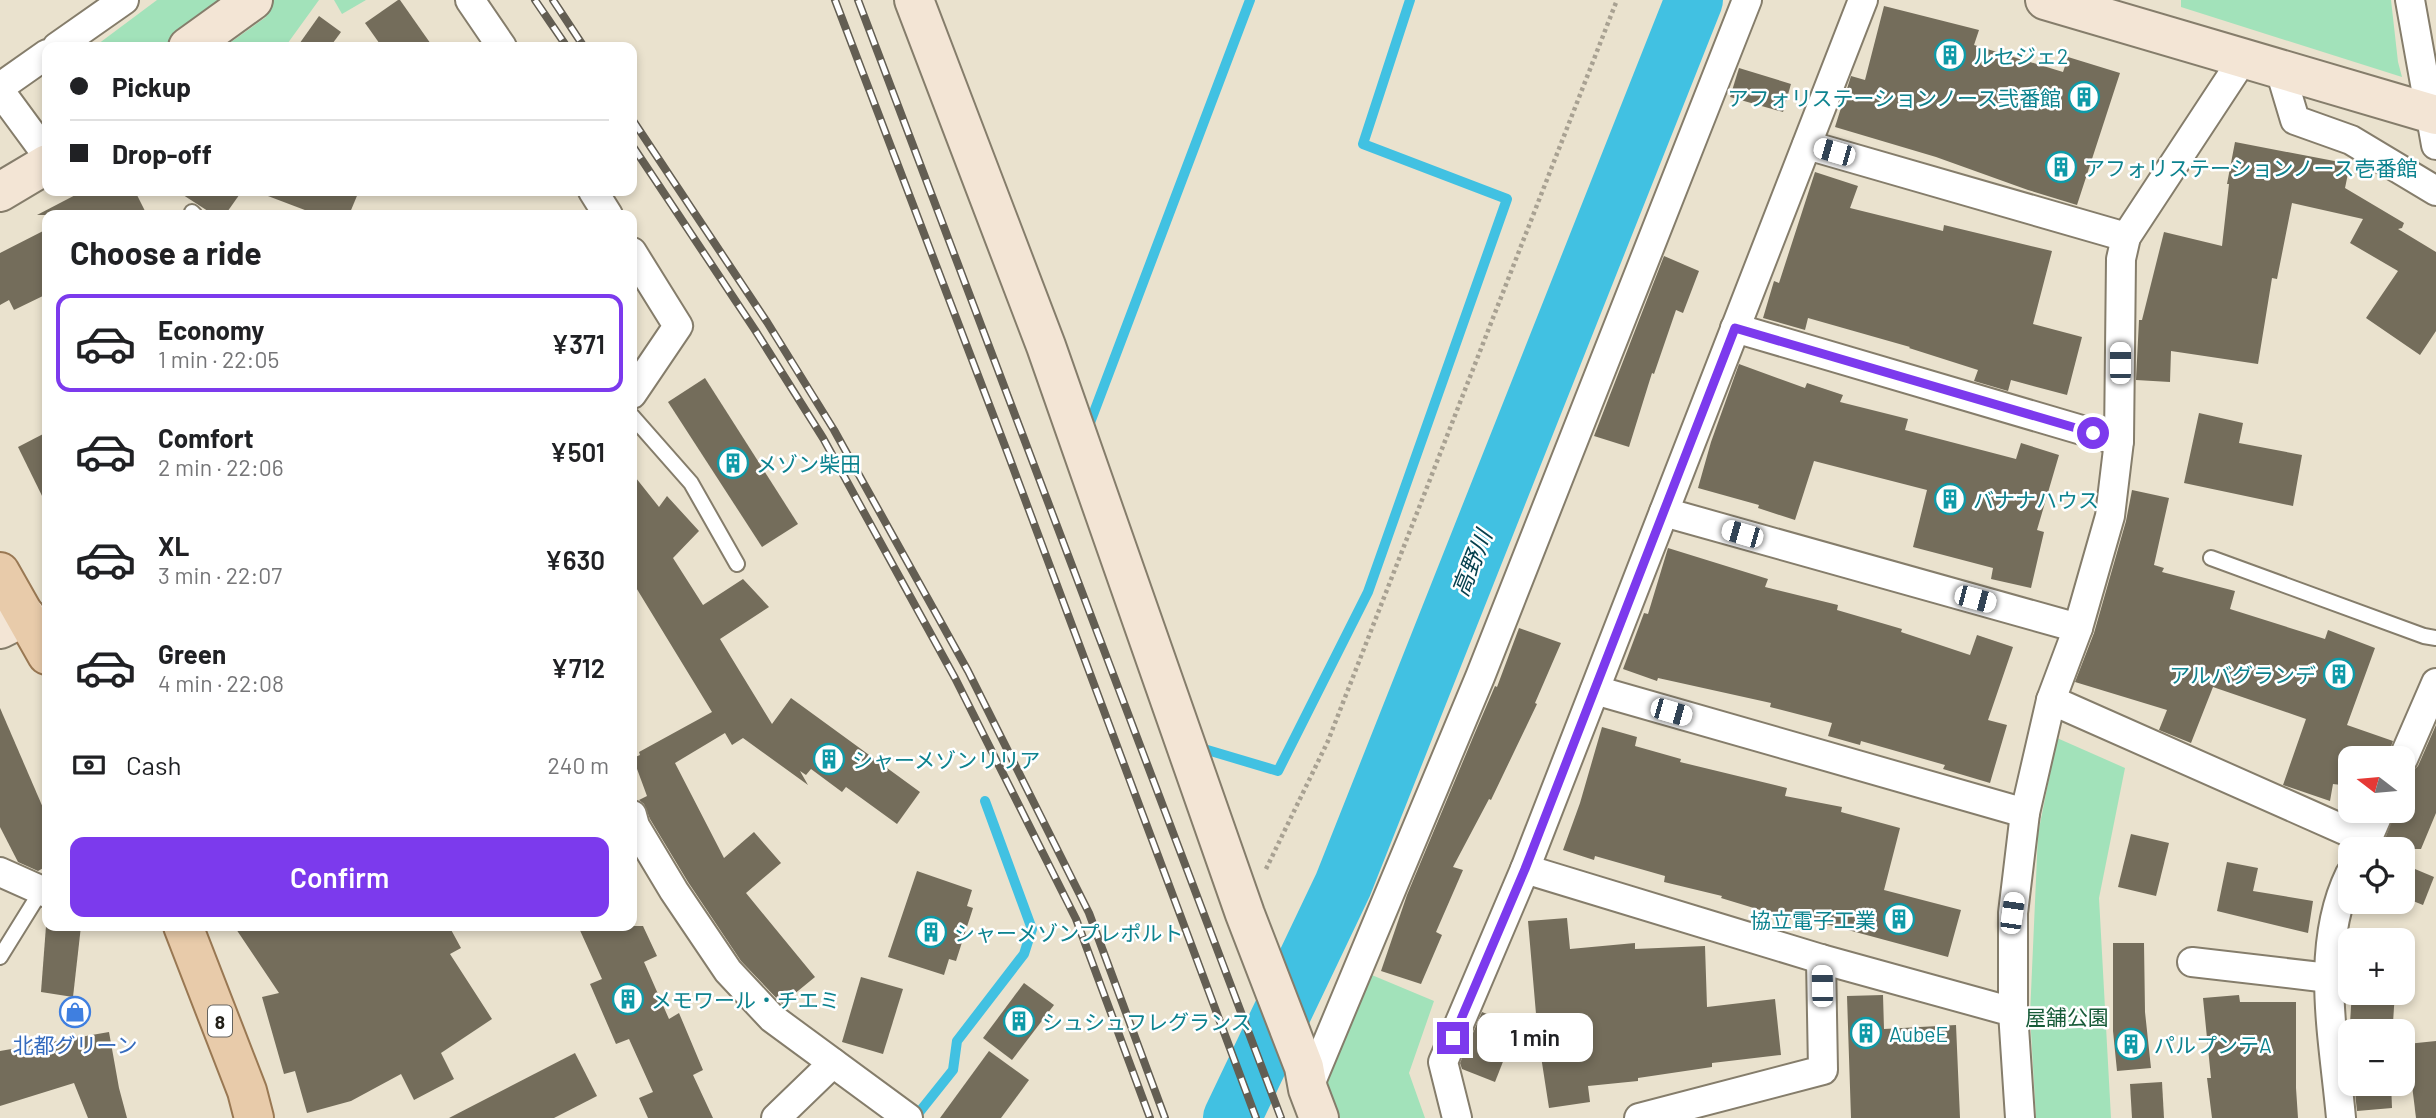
<!DOCTYPE html>
<html lang="en">
<head>
<meta charset="utf-8">
<style>
  body { margin:0; font-family:Barlow,"Noto Sans JP",sans-serif; background:#f6f6f6; color:#202124; height:100vh; display:flex; flex-direction:column; font-size:26px; white-space:nowrap }
  * { box-sizing:border-box; margin:0 }
  p { font-size:23px; color:#757577 }
  .icon { flex:none; width:38px; height:38px; fill:none; stroke:currentColor; stroke-width:2; stroke-linecap:round; stroke-linejoin:round }
  .map { position:relative; flex:1; overflow:hidden }
  .panel { position:absolute; left:42px; top:210px; width:595px; height:721px; display:flex; flex-direction:column; background:#fff; border-radius:14px; box-shadow:0 4px 10px #0003 }
  .panel>* { flex:none }
  .guide { position:absolute; left:42px; top:42px; width:595px; height:154px; border-radius:14px; box-shadow:0 4px 10px #0003; display:grid; align-content:center; height:154px; padding:0 28px; background:#fff }
  .needle { width:46px; rotate:286deg }
  .tools { position:absolute; left:2338px; top:746px; display:grid; gap:14px }
  .tools a { display:grid; place-items:center; width:77px; height:77px; border-radius:14px; background:#fff; box-shadow:0 4px 10px #0003; font-size:35px }
  .end { position:absolute; width:32px; height:32px; margin:-16px; border:9px solid #7c3aed; background:#fff; box-shadow:0 0 0 4px #fff }
  .from { border-radius:50% }
  .bubble { position:absolute; height:49px; border-radius:14px; background:#fff; box-shadow:0 4px 10px #0003; font-size:23px; font-weight:600; line-height:49px; text-align:center }
  .car { position:absolute; width:21px; height:42px; margin:-21px -10px; border-radius:9px; box-shadow:0 0 5px 2px #0007; background:linear-gradient(#fff 24%,#345 0 40%,#fff 0 76%,#345 0 86%,#fff 0) }
  .guide b { display:flex; align-items:center; gap:24px; height:66px; font-size:26px }
  .guide b+b { border-top:2px solid #e0e0e0 }
  .guide i { width:18px; height:18px; background:#202124 }
  ul { padding:0; list-style:none }
  li { display:flex; align-items:center; gap:21px; height:98px; margin:0 14px 10px; padding:0 14px; border:4px solid transparent; border-radius:14px }
  li div { flex:1 }
  li b { display:block; font-size:26px }
  li em { font-style:normal; font-weight:600 }
  li.on { border-color:#7c3aed }
  li>.icon { width:63px; height:63px; stroke-width:1.5 }
  h2 { padding:0 28px; font-size:32px; line-height:84px }
  .pay { display:flex; align-items:center; gap:18px; height:77px; padding:0 28px; font-size:26px }
  .pay p { margin-inline-start:auto }
  .primary-button { display:flex; gap:14px; margin-top:auto; padding:14px 28px }
  .primary-button a { flex:1; height:80px; border-radius:14px; background:#7c3aed; color:#fff; font-size:28px; font-weight:600; line-height:80px; text-align:center }
  .map>svg:first-child { display:block }
</style>
</head>
<body>
<div class="map">
<svg width="2436" height="1118" viewBox="0 0 2436 1118">
  <rect width="100%" height="100%" fill="#eae2ce"/>
  <g fill="#a2e2ba">
    <polygon points="157,0 231,0 164,47 94,47"/>
    <polygon points="256,0 319,0 285,47 224,47 266,17"/>
    <polygon points="334,0 366,0 342,14"/>
    <polygon points="2181,0 2391,0 2398,62 2402,77 2181,7"/>
    <polygon points="2057,738 2125,768 2099,898 2111,1118 2036,1118 2030,1015 2038,834"/>
    <polygon points="1367,973 1434,1001 1409,1073 1425,1118 1331,1118 1319,1089"/>
  </g>
  <g fill="none" stroke-linecap="round" stroke-linejoin="round">
    <g stroke="#41c1e2" stroke-width="10">
      <polyline points="1088,428 1250,0"/>
      <polyline points="1204,749 1278,771 1368,592 1507,199 1363,144 1410,0"/>
      <polyline points="917,1115 953,1070 957,1041 1024,954 1032,929 985,801"/>
    </g>
    <polyline stroke="#41c1e2" stroke-width="58" points="1232,1118 1343,885 1694,0"/>
  </g>
  <g fill="#746d5b">
    <polygon points="398,0 400,0 433,47 382,47 365,23"/>
    <polygon points="1884,6 1979,30 1974,45 2063,72 2068,57 2120,73 2077,205 2028,190 1936,157 1835,127 1851,76 1865,80"/>
    <polygon points="319,16 341,32 330,47 297,47"/>
    <polygon points="1739,68 1791,84 1783,112 1730,97"/>
    <polygon points="2235,142 2350,164 2345,188 2404,223 2402,228 2398,229 2436,252 2436,331 2420,355 2366,318 2398,271 2350,243 2363,219 2292,203 2277,279 2272,278 2258,364 2171,351 2170,382 2136,380 2139,320 2142,320 2164,232 2222,246 2229,184 2227,184"/>
    <polygon points="1815,172 1858,186 1850,208 1943,231 1944,225 2052,251 2033,324 2082,337 2067,395 2011,380 2008,391 1974,381 1978,370 1909,348 1910,347 1808,318 1805,330 1763,318 1774,281 1779,283"/>
    <polygon points="83,191 135,191 147,215 37,215"/>
    <polygon points="177,191 242,191 225,215 214,215"/>
    <polygon points="260,191 359,191 349,215 318,215 260,193"/>
    <polygon points="47,229 47,294 14,310 9,300 0,305 0,253"/>
    <polygon points="1664,256 1699,271 1683,313 1676,310 1654,374 1652,373 1629,447 1594,436"/>
    <polygon points="1739,364 1805,388 1807,383 1843,395 1840,402 1908,419 1905,430 2016,459 2021,443 2059,455 2037,530 2044,532 2031,588 1991,579 1993,568 1913,547 1927,490 1814,461 1795,520 1758,508 1759,505 1698,488 1711,442"/>
    <polygon points="705,378 798,524 762,547 668,402"/>
    <polygon points="2199,413 2243,423 2239,443 2302,455 2293,506 2184,483"/>
    <polygon points="47,432 47,506 18,447"/>
    <polygon points="632,473 659,507 667,496 699,531 673,558 703,605 743,579 769,607 720,639 772,724 791,698 920,792 897,824 846,787 842,792 811,769 806,775 800,771 808,785 743,738 732,745 725,733 675,763 724,858 754,832 781,863 746,893 815,977 782,1004 741,961 688,882 650,819 644,804 639,800 647,796 633,758 640,755 639,752 712,712 632,581"/>
    <polygon points="2132,490 2169,498 2154,565 2164,568 2162,572 2235,591 2230,609 2325,639 2328,630 2375,648 2347,725 2393,741 2387,758 2350,758 2350,786 2333,784 2330,801 2283,785 2306,719 2213,687 2191,743 2159,730 2167,710 2075,682 2094,633 2126,521"/>
    <polygon points="1668,548 1768,579 1765,587 1838,605 1837,610 1902,629 1901,632 1970,655 1977,635 2013,647 1988,720 2007,725 1990,783 1943,769 1945,765 1861,741 1860,745 1828,736 1832,723 1770,707 1771,703 1658,678 1657,681 1623,669 1644,613 1648,614"/>
    <polygon points="1519,628 1561,643 1535,703 1537,704 1491,800 1489,799 1453,867 1463,870 1436,932 1442,935 1421,984 1381,971 1407,895 1474,735 1495,686 1497,687"/>
    <polygon points="0,708 47,817 47,866 38,871 18,862 0,827"/>
    <polygon points="2436,725 2436,813 2421,849 2381,849 2396,810 2403,810 2403,794 2410,774 2418,766"/>
    <polygon points="1602,727 1637,737 1635,746 1681,759 1680,762 1787,788 1785,796 1842,807 1841,812 1900,828 1884,890 1961,910 1948,957 1811,920 1810,925 1721,898 1722,896 1664,882 1665,876 1595,856 1594,860 1563,850 1580,803"/>
    <polygon points="2131,834 2169,843 2156,896 2118,887"/>
    <polygon points="2227,862 2258,868 2253,891 2313,901 2308,933 2217,911"/>
    <polygon points="2403,864 2434,877 2423,905 2403,897"/>
    <polygon points="917,871 972,890 967,906 973,908 956,961 949,959 944,975 888,957"/>
    <polygon points="1567,918 1570,949 1635,943 1635,949 1705,946 1707,1007 1775,999 1781,1055 1712,1063 1712,1067 1638,1078 1638,1081 1588,1086 1590,1102 1549,1108 1538,1037 1528,921"/>
    <polygon points="46,926 81,926 73,997 41,992"/>
    <polygon points="234,926 449,926 461,948 450,954 492,1019 441,1053 454,1079 414,1100 401,1074 351,1101 307,1113 295,1071 284,1074 262,997 279,993"/>
    <polygon points="578,926 643,926 657,956 644,962 669,1019 679,1013 703,1070 693,1075 713,1118 648,1118 639,1098 653,1092 629,1039 616,1044 590,984 602,979"/>
    <polygon points="2113,943 2144,943 2145,1012 2151,1068 2117,1071 2113,1031"/>
    <polygon points="861,977 903,989 883,1054 842,1042"/>
    <polygon points="1024,983 1054,1005 1012,1060 983,1038"/>
    <polygon points="2352,992 2395,992 2393,1023 2350,1023"/>
    <polygon points="1883,995 1884,1029 1956,1025 1960,1118 1851,1118 1847,996"/>
    <polygon points="2239,995 2240,1002 2296,1002 2296,1088 2298,1118 2212,1118 2207,1078 2211,1078 2203,998"/>
    <polygon points="1482,1012 1517,1026 1495,1082 1462,1069 1460,1063"/>
    <polygon points="109,1032 119,1088 127,1118 88,1118 74,1083 0,1106 0,1051"/>
    <polygon points="2436,1041 2436,1118 2416,1118 2407,1044"/>
    <polygon points="989,1051 1029,1080 1001,1118 940,1118"/>
    <polygon points="575,1053 597,1096 554,1118 449,1118"/>
    <polygon points="2162,1082 2164,1118 2132,1118 2130,1084"/>
    <polygon points="2354,1083 2391,1083 2392,1108 2357,1111"/>
  </g>
  <g fill="none" stroke-linecap="round" stroke-linejoin="round">
    <g stroke="#857d6b" stroke-width="18">
      <g id="lane">
        <polyline points="192,212 195,215"/>
        <polyline points="632,416 691,483 737,564"/>
        <polyline points="2211,558 2424,636 2436,638"/>
        <polyline points="0,957 41,891"/>
      </g>
    </g>
    <g stroke="#857d6b" stroke-width="32">
      <g id="street">
        <polyline points="470,0 502,47"/>
        <polyline points="2410,0 2436,145"/>
        <polyline points="57,47 124,0"/>
        <polyline points="2280,70 2295,120 2351,140 2436,191"/>
        <polyline points="0,87 47,54"/>
        <polyline points="0,91 47,155"/>
        <polyline points="1807,145 2126,237"/>
        <polyline points="593,191 608,215"/>
        <polyline points="632,252 678,326 632,394"/>
        <polyline points="1735,328 2119,441"/>
        <polyline points="1664,512 2078,628"/>
        <polyline points="1595,690 2025,813"/>
        <polyline points="2051,700 2367,840 2362,849"/>
        <polyline points="2403,759 2436,683"/>
        <polyline points="632,815 635,826 674,891 728,971 772,1018 908,1118"/>
        <polyline points="2367,840 2380,810"/>
        <polyline points="1525,869 1863,0"/>
        <polyline points="0,872 47,893"/>
        <polyline points="2192,962 2329,978"/>
        <polyline points="2013,1012 2013,913 2025,813 2051,700 2078,628 2110,516 2119,441 2121,259 2126,237 2243,59"/>
        <polyline points="1308,1089 1480,677 1747,0"/>
        <polyline points="776,1118 833,1063"/>
        <polyline points="1457,1118 1443,1062 1525,869 1821,959 2013,1012 2020,1118"/>
        <polyline points="1639,1118 1823,1070 1821,959"/>
        <path d="M2341,1118C2334,1039 2314,948 2350,874"/>
      </g>
    </g>
    <g stroke="#857d6b" stroke-width="42">
      <g id="secondary">
        <polyline points="914,0 1046,346 1245,914 1304,1067 1308,1089 1319,1118"/>
        <polyline points="2045,0 2436,115"/>
        <polyline points="188,47 253,0"/>
        <polyline points="0,192 47,164"/>
        <polyline points="0,629 26,616"/>
      </g>
    </g>
    <g stroke="#997853" stroke-width="42">
      <g id="primary">
        <polyline points="0,572 47,655"/>
        <polyline points="183,926 247,1091 254,1118"/>
      </g>
    </g>
    <polyline stroke="#a8a192" stroke-width="4.5" stroke-dasharray="3.5 3.5" stroke-linecap="butt" points="1266,869 1328,741 1617,0"/>
    <use href="#lane" stroke="#fff" stroke-width="14"/>
    <use href="#street" stroke="#fff" stroke-width="28"/>
    <use href="#secondary" stroke="#f3e5d5" stroke-width="38"/>
    <use href="#primary" stroke="#e8cbaa" stroke-width="38"/>
    <g stroke="#635e53" stroke-width="8">
      <g id="rail">
        <polyline points="535,0 567,47"/>
        <polyline points="553,0 584,47"/>
        <polyline points="835,0 1008,454 1256,1118"/>
        <polyline points="858,0 1281,1118"/>
        <polyline points="632,119 767,322 834,430 968,671 1089,913 1165,1118"/>
        <polyline points="632,145 755,330 823,438 955,678 1076,919 1150,1118"/>
      </g>
    </g>
    <use href="#rail" stroke="#fff" stroke-width="5" stroke-dasharray="16" stroke-linecap="butt"/>
  </g>
  <g fill="none" stroke-linecap="round" stroke-linejoin="round">
    <polyline stroke="#7c3aed" stroke-width="9" points="1453,1038 1525,869 1735,328 2093,433"/>
  </g>
  <defs>
    <g id="building-ring" transform="scale(1.575)"><circle r="9.5" fill="#fff" stroke="#0f9aa8" stroke-width="1.5"/><path d="M-4-6H4V6H1V3H-1V6H-4ZM-2.5-4.3h1.7v1.8h-1.7ZM.8-4.3h1.7v1.8H.8ZM-2.5-1h1.7V.8h-1.7ZM.8-1h1.7V.8H.8Z" fill="#0f9aa8"/></g>
    <g id="shop-ring" transform="scale(1.575)"><circle r="9.5" fill="#fff" stroke="#3f7fe0" stroke-width="1.5"/><path d="M-5-2.5h2.3a2.7 3.5 0 0 1 5.4 0H5L5.5 6h-11ZM-1.5-2.5h3a1.5 2.3 0 0 0-3 0Z" fill="#3f7fe0"/></g>
  </defs>
  <g fill-rule="evenodd">
    <use href="#building-ring" x="1950" y="55"/>
    <use href="#building-ring" x="2084" y="97"/>
    <use href="#building-ring" x="2061" y="167"/>
    <use href="#building-ring" x="733" y="463"/>
    <use href="#building-ring" x="1950" y="499"/>
    <use href="#building-ring" x="2339" y="674"/>
    <use href="#building-ring" x="829" y="759"/>
    <use href="#building-ring" x="1899" y="919"/>
    <use href="#building-ring" x="931" y="932"/>
    <use href="#building-ring" x="628" y="999"/>
    <use href="#shop-ring" x="75" y="1012"/>
    <use href="#building-ring" x="1019" y="1021"/>
    <use href="#building-ring" x="1866" y="1033"/>
    <use href="#building-ring" x="2131" y="1044"/>
  </g>
  <g text-anchor="middle" dominant-baseline="central" stroke-width="5" stroke-linejoin="round" paint-order="stroke">
    <rect fill="#fff" stroke="#65635e" stroke-width="2" x="208" y="1005.5" width="24" height="31" rx="5"/>
    <g font-size="19" font-weight="bold" fill="#232019">
      <text x="220" y="1021">8</text>
    </g>
    <g font-size="21" fill="#0d838f" stroke="#fff" text-anchor="start">
      <text x="1973" y="55">ルセジェ2</text>
      <text x="2061" y="97" text-anchor="end">アフォリステーションノース弐番館</text>
      <text x="2084" y="167">アフォリステーションノース壱番館</text>
      <text x="756" y="463">メゾン柴田</text>
      <text x="1973" y="499">バナナハウス</text>
      <text x="2316" y="674" text-anchor="end">アルバグランデ</text>
      <text x="852" y="759">シャーメゾンリリア</text>
      <text x="1876" y="919" text-anchor="end">協立電子工業</text>
      <text x="954" y="932">シャーメゾンプレポルト</text>
      <text x="651" y="999">メモワール・チエミ</text>
      <text x="1042" y="1021">シュシュフレグランス</text>
      <text x="1889" y="1033">AubeE</text>
      <text x="2154" y="1044">パルプンテA</text>
    </g>
    <g font-size="21" fill="#175b38" stroke="#fff">
      <text x="2067" y="1016">屋舗公園</text>
    </g>
    <g font-size="21" fill="#366cbe" stroke="#fff">
      <text x="75" y="1044">北都グリーン</text>
    </g>
    <g font-size="23" font-style="italic" fill="#06404e" stroke="#fff">
      <text transform="translate(1471 563) rotate(-68)">高野川</text>
    </g>
  </g>
</svg>
<div class="tools">
<a><svg class="needle" viewBox="-14 -14 28 28"><path d="M0-13l5 13h-10z" fill="#e53935"/><path d="M0 13l5-13h-10z" fill="#757577"/></svg></a>
<a><svg class="icon" aria-label="locate" viewBox="0 0 24 24"><circle cx="12" cy="12" r="6"/><path d="M12 2v4M12 18v4M2 12h4M18 12h4"/></svg></a>
<a>+</a>
<a>−</a>
</div>
<i class="end from" style="left:2093px;top:433px"></i>
<i class="end" style="left:1453px;top:1038px"></i>
<div class="bubble" style="left:1477px;top:1013px;width:116px">1 min</div>
<i class="car" style="left:1834px;top:152px;rotate:286deg"></i>
<i class="car" style="left:2120px;top:363px;rotate:0deg"></i>
<i class="car" style="left:1742px;top:534px;rotate:286deg"></i>
<i class="car" style="left:1975px;top:599px;rotate:105deg"></i>
<i class="car" style="left:1671px;top:712px;rotate:106deg"></i>
<i class="car" style="left:2012px;top:913px;rotate:8deg"></i>
<i class="car" style="left:1822px;top:986px;rotate:359deg"></i>
<div class="guide">
<b><i class="from"></i>Pickup</b>
<b><i></i>Drop-off</b>
</div>
<section class="panel">
<h2>Choose a ride</h2>
<ul>
<li class="on"><svg class="icon" aria-label="car" viewBox="0 0 24 24"><path d="M5 17H2v-5l4-1 3-4h7l3 4 3 1v5h-3M9 17h6M6 11h13"/><circle cx="7" cy="17" r="2"/><circle cx="17" cy="17" r="2"/></svg><div><b>Economy</b><p>1 min · 22:05</p></div><em>¥371</em></li>
<li><svg class="icon" aria-label="car" viewBox="0 0 24 24"><path d="M5 17H2v-5l4-1 3-4h7l3 4 3 1v5h-3M9 17h6M6 11h13"/><circle cx="7" cy="17" r="2"/><circle cx="17" cy="17" r="2"/></svg><div><b>Comfort</b><p>2 min · 22:06</p></div><em>¥501</em></li>
<li><svg class="icon" aria-label="car" viewBox="0 0 24 24"><path d="M5 17H2v-5l4-1 3-4h7l3 4 3 1v5h-3M9 17h6M6 11h13"/><circle cx="7" cy="17" r="2"/><circle cx="17" cy="17" r="2"/></svg><div><b>XL</b><p>3 min · 22:07</p></div><em>¥630</em></li>
<li><svg class="icon" aria-label="car" viewBox="0 0 24 24"><path d="M5 17H2v-5l4-1 3-4h7l3 4 3 1v5h-3M9 17h6M6 11h13"/><circle cx="7" cy="17" r="2"/><circle cx="17" cy="17" r="2"/></svg><div><b>Green</b><p>4 min · 22:08</p></div><em>¥712</em></li>
</ul>
<div class="pay"><svg class="icon" aria-label="cash" viewBox="0 0 24 24"><path d="M3 7h18v10H3z"/><circle cx="12" cy="12" r="2"/></svg>Cash<p>240 m</p></div>
<div class="primary-button"><a>Confirm</a></div>
</section>
</div>
</body>
</html>
